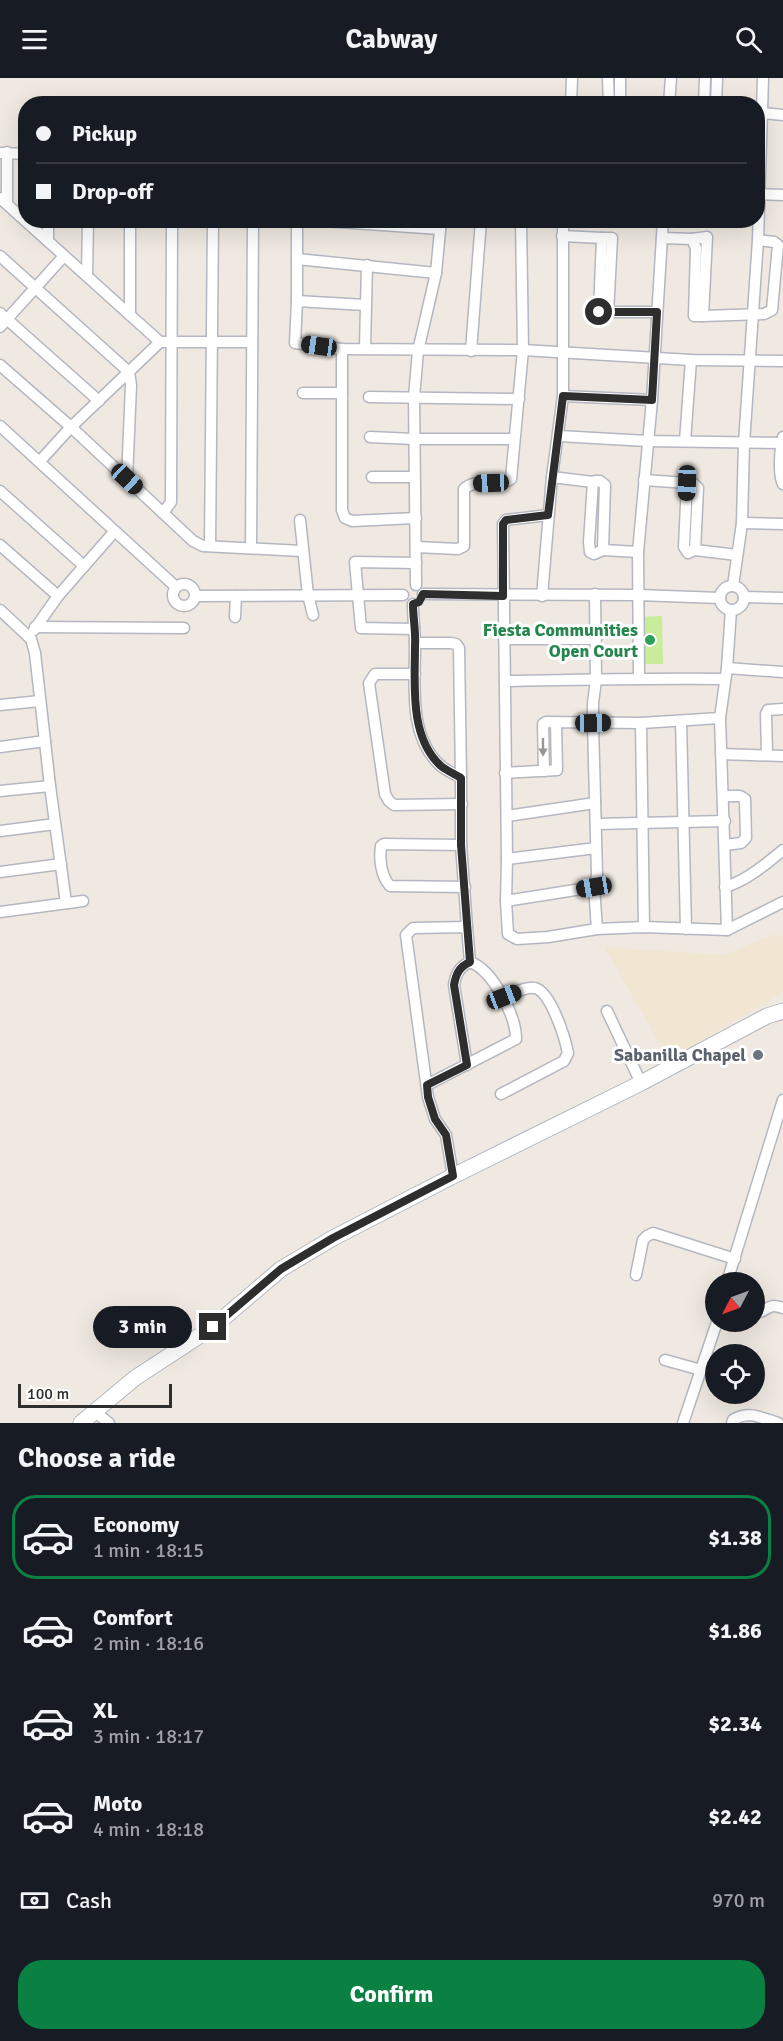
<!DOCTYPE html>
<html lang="en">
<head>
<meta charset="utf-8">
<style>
  body { margin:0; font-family:Signika,sans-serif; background:#242831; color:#f1f3f6; height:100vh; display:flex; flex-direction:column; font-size:22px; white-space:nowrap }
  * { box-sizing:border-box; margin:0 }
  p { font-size:20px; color:#9ea1a6 }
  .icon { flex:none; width:33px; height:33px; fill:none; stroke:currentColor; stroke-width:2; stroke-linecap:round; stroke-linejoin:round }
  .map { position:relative; height:1345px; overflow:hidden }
  .drawer { display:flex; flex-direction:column; background:#171b24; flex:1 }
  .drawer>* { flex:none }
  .top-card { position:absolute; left:18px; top:18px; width:747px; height:132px; border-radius:24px; box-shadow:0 6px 24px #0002; display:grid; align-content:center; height:132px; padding:0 18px; background:#171b24 }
  .needle { width:39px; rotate:229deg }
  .tools { position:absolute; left:705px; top:1194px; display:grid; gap:12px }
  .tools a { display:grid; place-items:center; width:60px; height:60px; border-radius:50%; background:#171b24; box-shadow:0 6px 24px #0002; font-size:30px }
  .scale { position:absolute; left:18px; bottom:15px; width:154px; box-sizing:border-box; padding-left:6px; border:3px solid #2e2e2e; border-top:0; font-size:16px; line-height:21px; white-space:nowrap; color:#2e2e2e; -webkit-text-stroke:4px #fff; paint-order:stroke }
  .end { position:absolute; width:27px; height:27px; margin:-14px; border:8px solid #2e2e2e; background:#fff; box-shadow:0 0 0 3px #fff }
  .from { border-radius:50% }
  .bubble { position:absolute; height:42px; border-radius:21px; background:#171b24; box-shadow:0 6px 24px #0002; font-size:20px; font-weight:700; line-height:42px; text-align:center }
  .car { position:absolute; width:18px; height:36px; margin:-18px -9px; border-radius:8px; box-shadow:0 0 4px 2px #0007; background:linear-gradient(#222 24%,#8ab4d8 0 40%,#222 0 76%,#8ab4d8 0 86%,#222 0) }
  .top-card b { display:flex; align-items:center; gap:21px; height:57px; font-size:22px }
  .top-card b+b { border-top:2px solid #363941 }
  .top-card i { width:15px; height:15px; background:#f1f3f6 }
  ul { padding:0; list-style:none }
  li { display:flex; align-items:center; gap:18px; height:84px; margin:0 12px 9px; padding:0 6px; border:3px solid transparent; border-radius:24px }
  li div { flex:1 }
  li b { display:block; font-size:22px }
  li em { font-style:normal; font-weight:700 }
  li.active { border-color:#0b8043 }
  li>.icon { width:54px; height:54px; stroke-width:1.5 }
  h2 { padding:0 18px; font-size:27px; line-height:72px }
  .pay { display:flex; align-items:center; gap:15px; height:66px; padding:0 18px; font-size:22px }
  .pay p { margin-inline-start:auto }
  .cta { display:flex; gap:12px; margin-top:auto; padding:12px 18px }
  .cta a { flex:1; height:69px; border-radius:24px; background:#0b8043; color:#fff; font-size:24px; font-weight:700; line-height:69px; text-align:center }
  header { display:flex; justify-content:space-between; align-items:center; height:78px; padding:0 18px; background:#171b24; font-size:27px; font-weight:700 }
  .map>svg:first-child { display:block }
</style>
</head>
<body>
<header><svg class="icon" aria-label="menu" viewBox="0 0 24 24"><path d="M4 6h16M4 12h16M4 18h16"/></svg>Cabway<svg class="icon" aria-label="search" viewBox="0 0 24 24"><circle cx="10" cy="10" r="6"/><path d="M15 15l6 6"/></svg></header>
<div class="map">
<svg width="783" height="1345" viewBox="0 0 783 1345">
  <rect width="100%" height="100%" fill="#efe9e1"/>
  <polygon fill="#f0e6d1" points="775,856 783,860 783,914 669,982 604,869 725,877"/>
  <polygon fill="#c9ec9a" points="662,538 663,586 638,586 636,539"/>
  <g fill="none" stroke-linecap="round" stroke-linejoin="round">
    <g stroke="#b4b7c1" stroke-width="13">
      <g id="street">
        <polyline points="608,0 609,26"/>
        <polyline points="571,26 572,0"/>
        <polyline points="620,26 620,0"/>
        <polyline points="669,26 671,0"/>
        <polyline points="704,26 705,0"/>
        <polyline points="716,26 717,0"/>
        <polyline points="762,35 783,37"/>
        <polyline points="7,74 7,126"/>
        <polyline points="0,75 26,76"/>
        <polyline points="758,116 783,117"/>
        <polyline points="0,120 160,264"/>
        <polyline points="297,142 297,223 295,265 342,271 523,272 691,282 783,283"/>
        <polyline points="309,142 440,151"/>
        <polyline points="562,158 602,160 599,234 657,234"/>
        <polyline points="602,160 612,160 608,235"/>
        <polyline points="662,160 692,161 696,170 694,238 703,238 764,236 772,232 778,167 774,164 758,162"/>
        <polyline points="692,161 707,159 703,238"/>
        <polyline points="48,163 48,142"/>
        <polyline points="0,178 129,294 131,307 127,401"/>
        <polyline points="297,181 436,195"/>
        <polyline points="87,198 88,142"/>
        <polyline points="297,223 365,227"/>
        <polyline points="0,235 99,323"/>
        <polyline points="130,237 130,142"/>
        <polyline points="0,249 64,178"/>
        <polyline points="365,270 367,187"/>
        <polyline points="342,271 342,432 345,440 352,443 416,440"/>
        <polyline points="471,273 481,142"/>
        <polyline points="0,287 71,349 193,463 203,468 302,473"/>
        <polyline points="303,315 342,315"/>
        <polyline points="563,318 652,322"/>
        <polyline points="369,319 519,321"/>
        <polyline points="0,348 176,509"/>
        <polyline points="559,358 647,363 783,365"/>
        <polyline points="370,359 414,361 514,361"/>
        <path d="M783,359C780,370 778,397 783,406"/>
        <polyline points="685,363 691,282"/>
        <polyline points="40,383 71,349 160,264 251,264"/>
        <polyline points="372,399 414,399"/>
        <polyline points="552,399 593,404"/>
        <polyline points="644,402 687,405"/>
        <polygon points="595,403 600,403 605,407 603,472 594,476 590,474 589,464 593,404"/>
        <polygon points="687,405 694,406 698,410 695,472 688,475 684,469"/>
        <polyline points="0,413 84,488"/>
        <polyline points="163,435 171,424 172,142"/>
        <polyline points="548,437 506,442 503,446 507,781 506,823 508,856 517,861 548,859 597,851 644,849 727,852 783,824"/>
        <polyline points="300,442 308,517 313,537"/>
        <polyline points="742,445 783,446"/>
        <polyline points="0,467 58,518"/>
        <polyline points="210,468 213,142"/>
        <path d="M416,469L458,471L464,468V411C476,399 498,410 511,401L523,272L521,142"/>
        <polyline points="251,470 253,142"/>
        <polyline points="603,472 638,474"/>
        <polyline points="695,472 737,477"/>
        <circle cx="184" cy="517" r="11"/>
        <polyline points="416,507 414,319 418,273 436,195 441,142"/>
        <circle cx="732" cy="520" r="12"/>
        <polyline points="733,508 742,445 744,365 758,162 763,0"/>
        <polyline points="423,516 638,517 720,520"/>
        <polyline points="595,516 596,602 593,625 593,645 597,797 594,809 597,851"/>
        <polyline points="196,518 403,517"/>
        <polyline points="542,518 552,399 563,318 563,142"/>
        <polyline points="744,519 783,520"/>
        <path d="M413,526C413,540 415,554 415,568C415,607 408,659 441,688C447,693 455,696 461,700V767L467,849"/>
        <polyline points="0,532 31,561 35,575 50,708 66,825"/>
        <polyline points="235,539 236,518"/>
        <polyline points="35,549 184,550"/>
        <polyline points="414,551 361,550 355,484 416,485"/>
        <polyline points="34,552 58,518 114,454"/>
        <polyline points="504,561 596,561"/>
        <polyline points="415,565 451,565 456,566 459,570 461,700"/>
        <polyline points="727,590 783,594"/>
        <polyline points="415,596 375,596 369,605 385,716 389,723 394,727 462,726"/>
        <polyline points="639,599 638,474 652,322 663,142"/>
        <path d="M505,603C578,602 651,600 724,601"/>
        <polyline points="0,627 40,623"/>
        <polyline points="681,643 686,851"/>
        <polyline points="641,645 644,849"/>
        <polyline points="0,669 45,663"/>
        <polyline points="721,676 783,678"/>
        <polyline points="767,677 766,636 768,632 783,631"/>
        <polyline points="544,693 543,646 546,644 641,645 720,640"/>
        <polyline points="505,695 557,692 556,645"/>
        <polyline points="0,713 50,708"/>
        <polyline points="724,718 740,718 745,721 746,760 741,765 725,767"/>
        <polyline points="507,738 595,725"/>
        <polyline points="596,746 725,743"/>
        <polyline points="0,753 55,746"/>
        <path d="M461,767L384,766L381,768C379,781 381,798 390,808L465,809"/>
        <polyline points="507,781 596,770"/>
        <polyline points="0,794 61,786"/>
        <path d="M725,809C746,803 766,786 783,772"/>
        <polyline points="506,823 594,809"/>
        <polyline points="0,834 83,823"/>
        <polyline points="727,852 720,640 727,590 731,532"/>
        <polyline points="607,933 641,1005"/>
        <path d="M467,987L454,907C456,896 459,889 470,884"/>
        <path d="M427,1007L516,961C516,938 493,892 470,884L467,849L413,850L406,857L428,1019L435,1041L446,1057L453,1098"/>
        <path d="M501,1016L564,983L568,975C565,960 551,914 535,910C526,908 513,916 504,919"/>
        <polyline points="636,1197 643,1162 647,1158 653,1155 735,1181"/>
        <polyline points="727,1204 783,1022"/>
        <path d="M754,1235C769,1234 766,1224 783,1230"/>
        <polyline points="665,1282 701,1292"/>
        <polyline points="95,1334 109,1345"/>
        <polyline points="683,1345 717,1244"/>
        <path d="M732,1345L733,1342C748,1332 762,1340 778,1345"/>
      </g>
    </g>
    <g stroke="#b4b7c1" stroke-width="17">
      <polyline id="secondary" points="81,1345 135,1300 213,1249 281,1191 333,1160 453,1098 641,1005 767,938 783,933"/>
    </g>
    <use href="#street" stroke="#fff" stroke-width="10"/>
    <use href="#secondary" stroke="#fff" stroke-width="15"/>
  </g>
  <defs><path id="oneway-solid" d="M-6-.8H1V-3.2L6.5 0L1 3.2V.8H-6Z" transform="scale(1.5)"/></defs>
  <use fill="#969696" href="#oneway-solid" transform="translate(543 669) rotate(90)"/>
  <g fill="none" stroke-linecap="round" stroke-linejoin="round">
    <path stroke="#2e2e2e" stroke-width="8" d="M213,1249L281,1191L333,1160L453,1098L446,1057L435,1041L428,1019L427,1007L467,987L454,907C456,896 459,889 470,884L461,767V700C455,696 447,693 441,688C409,659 415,606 415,568C416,554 413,540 413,526L419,524L423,516L503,518V446L506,442L548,437L563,318L652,322L657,234H599"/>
  </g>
  <circle fill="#2e9e5b" stroke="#fff" stroke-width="2" cx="650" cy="562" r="6"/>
  <circle fill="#6b7280" stroke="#fff" stroke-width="2" cx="758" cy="977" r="6"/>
  <g text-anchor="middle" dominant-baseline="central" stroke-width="6" stroke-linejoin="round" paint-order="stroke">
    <g font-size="18" font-weight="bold" fill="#27864d" stroke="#fff" text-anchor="end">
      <text x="638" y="552">Fiesta Communities<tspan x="638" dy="21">Open Court</tspan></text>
    </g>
    <g font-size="18" font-weight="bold" fill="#5b616d" stroke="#fff" text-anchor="end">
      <text x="746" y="977">Sabanilla Chapel</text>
    </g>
  </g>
</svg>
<div class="tools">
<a><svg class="needle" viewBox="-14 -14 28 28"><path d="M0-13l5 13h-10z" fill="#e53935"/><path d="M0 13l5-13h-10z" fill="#9ea1a6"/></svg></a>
<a><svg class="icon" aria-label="locate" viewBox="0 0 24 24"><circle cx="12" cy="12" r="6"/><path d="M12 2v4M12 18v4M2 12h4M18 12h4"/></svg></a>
</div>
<div class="scale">100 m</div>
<i class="end from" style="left:599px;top:234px"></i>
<i class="end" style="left:213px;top:1249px"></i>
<div class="bubble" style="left:93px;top:1228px;width:99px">3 min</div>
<i class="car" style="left:319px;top:268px;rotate:278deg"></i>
<i class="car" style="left:127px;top:401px;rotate:133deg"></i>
<i class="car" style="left:491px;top:405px;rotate:268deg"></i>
<i class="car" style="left:687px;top:405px;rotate:182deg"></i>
<i class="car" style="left:593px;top:645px;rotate:89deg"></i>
<i class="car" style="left:594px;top:809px;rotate:261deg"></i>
<i class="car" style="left:504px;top:919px;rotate:69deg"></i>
<div class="top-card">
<b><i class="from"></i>Pickup</b>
<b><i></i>Drop-off</b>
</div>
</div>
<section class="drawer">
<h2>Choose a ride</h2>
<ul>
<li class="active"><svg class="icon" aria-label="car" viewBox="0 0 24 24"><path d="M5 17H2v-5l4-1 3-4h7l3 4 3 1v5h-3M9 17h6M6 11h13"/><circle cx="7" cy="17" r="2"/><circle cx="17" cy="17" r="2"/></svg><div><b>Economy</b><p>1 min · 18:15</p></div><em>$1.38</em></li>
<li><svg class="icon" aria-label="car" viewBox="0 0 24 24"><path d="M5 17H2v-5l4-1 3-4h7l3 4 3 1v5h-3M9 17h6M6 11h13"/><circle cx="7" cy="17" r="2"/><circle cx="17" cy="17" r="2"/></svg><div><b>Comfort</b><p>2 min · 18:16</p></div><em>$1.86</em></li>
<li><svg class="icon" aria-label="car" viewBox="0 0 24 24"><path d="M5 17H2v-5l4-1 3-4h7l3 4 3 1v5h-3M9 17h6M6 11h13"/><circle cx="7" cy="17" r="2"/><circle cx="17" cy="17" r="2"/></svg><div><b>XL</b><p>3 min · 18:17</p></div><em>$2.34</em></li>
<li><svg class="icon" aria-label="car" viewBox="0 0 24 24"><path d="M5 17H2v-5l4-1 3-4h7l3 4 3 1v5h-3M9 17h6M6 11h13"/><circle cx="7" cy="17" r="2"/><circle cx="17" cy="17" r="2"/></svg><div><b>Moto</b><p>4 min · 18:18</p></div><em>$2.42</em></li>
</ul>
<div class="pay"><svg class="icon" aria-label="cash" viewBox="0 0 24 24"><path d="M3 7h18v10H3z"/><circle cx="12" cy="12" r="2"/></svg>Cash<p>970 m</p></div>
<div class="cta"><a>Confirm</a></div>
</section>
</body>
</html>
